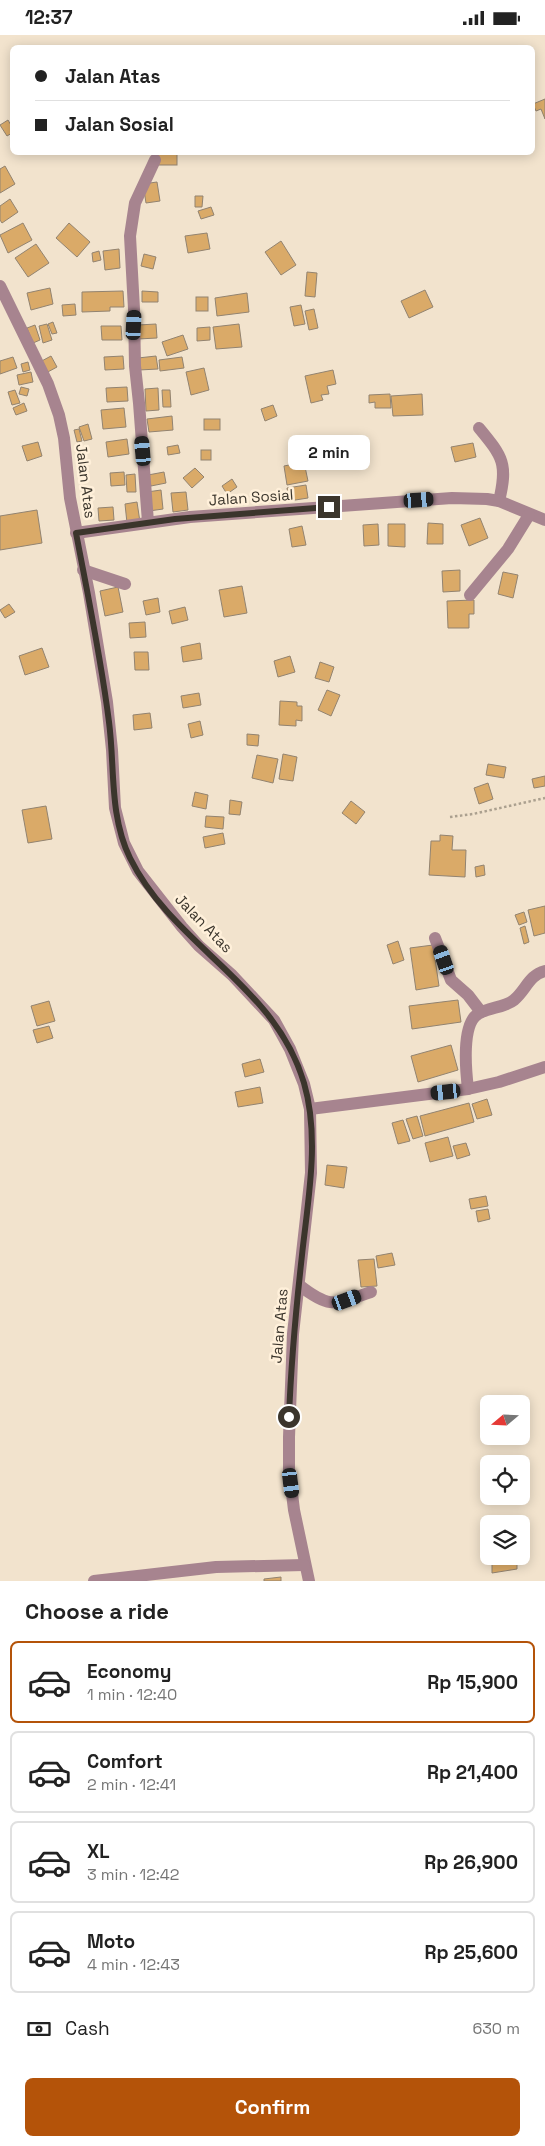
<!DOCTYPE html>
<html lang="en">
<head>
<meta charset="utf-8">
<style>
  body { margin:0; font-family:"Space Grotesk",sans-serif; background:#f6f6f6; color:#222; height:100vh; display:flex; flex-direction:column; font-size:19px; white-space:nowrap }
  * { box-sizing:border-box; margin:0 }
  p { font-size:16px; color:#767676 }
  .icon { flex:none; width:28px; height:28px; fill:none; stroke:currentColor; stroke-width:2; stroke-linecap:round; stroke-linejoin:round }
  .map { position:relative; height:1546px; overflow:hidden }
  .panel { display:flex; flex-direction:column; background:#fff; flex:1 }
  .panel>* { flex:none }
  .hud { position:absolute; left:10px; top:10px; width:525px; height:110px; border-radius:8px; box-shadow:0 2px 12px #0003; display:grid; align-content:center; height:110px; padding:0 25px; background:#fff }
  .needle { width:32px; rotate:251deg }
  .buttons { position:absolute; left:480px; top:1360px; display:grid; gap:10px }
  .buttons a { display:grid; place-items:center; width:50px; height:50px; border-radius:8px; background:#fff; box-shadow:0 2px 12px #0003; font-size:25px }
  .end { position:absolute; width:22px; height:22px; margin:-11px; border:6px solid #3b352c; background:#fff; box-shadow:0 0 0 2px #fff }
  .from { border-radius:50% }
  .bubble { position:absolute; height:35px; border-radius:8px; background:#fff; box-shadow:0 2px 12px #0003; font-size:16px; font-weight:600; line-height:35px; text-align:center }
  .car { position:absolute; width:15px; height:30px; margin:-15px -8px; border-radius:6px; box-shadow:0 0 4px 1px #0007; background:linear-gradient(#222 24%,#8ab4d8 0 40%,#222 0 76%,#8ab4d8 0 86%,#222 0) }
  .hud b { display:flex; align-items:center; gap:18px; height:48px; font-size:19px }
  .hud b+b { border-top:1px solid #e0e0e0 }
  .hud i { width:12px; height:12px; background:#222 }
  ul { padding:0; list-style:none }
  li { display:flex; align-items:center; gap:15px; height:82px; margin:0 10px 8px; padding:0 15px; border:2px solid #e0e0e0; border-radius:8px }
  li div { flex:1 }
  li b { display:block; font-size:19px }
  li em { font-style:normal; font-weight:600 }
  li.selected { border-color:#b45309 }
  li>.icon { width:45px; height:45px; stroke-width:1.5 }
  h2 { padding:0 25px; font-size:22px; line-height:60px }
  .pay { display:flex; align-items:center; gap:12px; height:55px; padding:0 25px; font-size:19px }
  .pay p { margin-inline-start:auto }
  .action { display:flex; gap:10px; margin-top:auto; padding:10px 25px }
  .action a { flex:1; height:58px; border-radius:8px; background:#b45309; color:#fff; font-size:20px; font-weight:600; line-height:58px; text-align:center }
  .status { display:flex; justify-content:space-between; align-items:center; height:35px; padding:0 25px; background:#fff; direction:ltr }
  .status svg { height:14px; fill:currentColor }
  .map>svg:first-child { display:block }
</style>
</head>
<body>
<div class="status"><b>12:37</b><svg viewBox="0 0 49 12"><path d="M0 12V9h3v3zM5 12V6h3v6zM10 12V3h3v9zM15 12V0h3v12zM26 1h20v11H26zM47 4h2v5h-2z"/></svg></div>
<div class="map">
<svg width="545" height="1546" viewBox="0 0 545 1546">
  <rect width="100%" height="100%" fill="#f2e3cd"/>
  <g fill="#daaa68" stroke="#928370">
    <polygon points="545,64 545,84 541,74 536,76 533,69"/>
    <polygon points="8,85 12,92 12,98 7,101 0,90"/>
    <rect x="156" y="118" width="21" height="12"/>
    <polygon points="5,131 15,149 0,158 0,134"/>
    <polygon points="157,147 160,166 146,168 143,149"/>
    <polygon points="195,161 203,161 202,172 195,172"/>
    <polygon points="10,164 18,177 2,188 0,185 0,171"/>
    <polygon points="211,172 214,180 201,184 198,176"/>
    <polygon points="23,188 32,205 8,218 0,200"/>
    <polygon points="69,188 90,207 77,222 56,203"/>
    <polygon points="207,198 210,214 188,218 185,201"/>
    <polygon points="281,206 296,230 281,240 265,217"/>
    <polygon points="36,209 49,228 28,242 15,223"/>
    <polygon points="119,214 120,233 105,235 103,216"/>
    <polygon points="99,216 101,225 93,227 92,218"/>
    <polygon points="144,219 156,222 153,234 141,231"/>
    <polygon points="307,237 317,238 315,262 305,261"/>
    <polygon points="50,253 53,269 31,275 27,258"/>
    <polygon points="425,255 433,272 409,283 401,266"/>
    <polygon points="123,256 124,272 110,272 110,276 82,277 82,257"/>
    <polygon points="142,256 158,257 158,267 142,267"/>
    <polygon points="247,258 249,277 217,281 215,263"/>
    <rect x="196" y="262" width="12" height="14"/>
    <polygon points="75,269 76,280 63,281 62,270"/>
    <polygon points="301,270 305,289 294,291 290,272"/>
    <polygon points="314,274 318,293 309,295 305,276"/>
    <polygon points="53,287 57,298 52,299 48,289"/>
    <polygon points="47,289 52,305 43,308 39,291"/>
    <polygon points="156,289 157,303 138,304 138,290"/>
    <polygon points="239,289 242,312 216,314 213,292"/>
    <polygon points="35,290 40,305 33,308 27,293"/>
    <polygon points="101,291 121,291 122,305 102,305"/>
    <polygon points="210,292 210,305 197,306 197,293"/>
    <polygon points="183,300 188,314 167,321 162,307"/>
    <polygon points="51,321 57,332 44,339 38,328"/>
    <polygon points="123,321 124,334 105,335 104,322"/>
    <polygon points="156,321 158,334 139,335 138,323"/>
    <polygon points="13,322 17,333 0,339 0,326"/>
    <polygon points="182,322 184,333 160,336 159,325"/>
    <polygon points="28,327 30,335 23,337 21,329"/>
    <polygon points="204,333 209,355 191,360 186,337"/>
    <polygon points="333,335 336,349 327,351 329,359 321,360 323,365 311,368 305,341"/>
    <polygon points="31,337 33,347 19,350 17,340"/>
    <polygon points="21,352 29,354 27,361 19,359"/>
    <polygon points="127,352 128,366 107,367 106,353"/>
    <polygon points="158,353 159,375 146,376 145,354"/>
    <polygon points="15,355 20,368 12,370 8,357"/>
    <polygon points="162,355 170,355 171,372 163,372"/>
    <polygon points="390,359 391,373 375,373 375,367 369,368 369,360"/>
    <polygon points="422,359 423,380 393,381 391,361"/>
    <polygon points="24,368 27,376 16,380 13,373"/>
    <polygon points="273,370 277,381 265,386 261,374"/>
    <polygon points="124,373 126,392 103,394 101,375"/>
    <polygon points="172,381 173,395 149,397 147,384"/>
    <rect x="204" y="384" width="16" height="11"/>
    <polygon points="88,389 92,404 84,406 79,392"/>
    <polygon points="79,394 82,406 77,407 74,395"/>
    <polygon points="127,404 129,419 108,422 106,407"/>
    <polygon points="38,407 42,421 27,426 22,411"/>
    <polygon points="473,408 476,422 455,427 451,412"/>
    <polygon points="178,410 180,418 168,420 167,412"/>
    <rect x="201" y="415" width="10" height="10"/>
    <polygon points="304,427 308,446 287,450 284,431"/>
    <polygon points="195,433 204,442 192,453 183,443"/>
    <polygon points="124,437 125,450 111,451 110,438"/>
    <polygon points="164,437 166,448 151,451 148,440"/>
    <polygon points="135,439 136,457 127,457 126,440"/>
    <polygon points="232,444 237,452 227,459 222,451"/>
    <polygon points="306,450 308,463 289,466 287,453"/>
    <polygon points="161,455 163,474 149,476 147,457"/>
    <polygon points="186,457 188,475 173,477 171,458"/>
    <polygon points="137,467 140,487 127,488 125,469"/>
    <polygon points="113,472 114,485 99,486 98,473"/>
    <polygon points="37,475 42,508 0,515 0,481"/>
    <polygon points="480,483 488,503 469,511 461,490"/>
    <polygon points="428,488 443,489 443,509 427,509"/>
    <polygon points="378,489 379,510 364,511 363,490"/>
    <polygon points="388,489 405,489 405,512 388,511"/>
    <polygon points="302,491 306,510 292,512 289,494"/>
    <polygon points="460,535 460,556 443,557 442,536"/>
    <polygon points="503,537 518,540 513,563 498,559"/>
    <polygon points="242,551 247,578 224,582 219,555"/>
    <polygon points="118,552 123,577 105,581 100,556"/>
    <polygon points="158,563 160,577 146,580 143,566"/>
    <polygon points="474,565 474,579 469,579 469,593 448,593 447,566"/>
    <polygon points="9,569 15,577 5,583 0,575"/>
    <polygon points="185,572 188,585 172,589 169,576"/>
    <polygon points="145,587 146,602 130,603 129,588"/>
    <polygon points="200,608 202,624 183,627 181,612"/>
    <polygon points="42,613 49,632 25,640 19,621"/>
    <polygon points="134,617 148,617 149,635 135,635"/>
    <polygon points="290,621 295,637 278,642 274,626"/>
    <polygon points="320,627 334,632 329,647 315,643"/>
    <polygon points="327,655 340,660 331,681 318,675"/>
    <polygon points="199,658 201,670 183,673 181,661"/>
    <polygon points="280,666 297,667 297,671 302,671 302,686 296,685 296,691 279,690"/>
    <polygon points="150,678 152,693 134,695 133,680"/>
    <polygon points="200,686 203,700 191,703 188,689"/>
    <polygon points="247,699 259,700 258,711 247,710"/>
    <polygon points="283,719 297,722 293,746 279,744"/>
    <polygon points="257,720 278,724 273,748 252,743"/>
    <polygon points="488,729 506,732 504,743 486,740"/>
    <polygon points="545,741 545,751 534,753 532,744"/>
    <polygon points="488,748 493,764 479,769 474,753"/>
    <polygon points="195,757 208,760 206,774 192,771"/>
    <polygon points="230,765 242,767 240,780 229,779"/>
    <polygon points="351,766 365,777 356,789 342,778"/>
    <polygon points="46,771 52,804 28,808 22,775"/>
    <polygon points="206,781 224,782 223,794 205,792"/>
    <polygon points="223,798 225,809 205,813 203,802"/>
    <polygon points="440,800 453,801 452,815 466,815 465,842 429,840 431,806 440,806"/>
    <polygon points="484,830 485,840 476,842 475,832"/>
    <polygon points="545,871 545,898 534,901 528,875"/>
    <polygon points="524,877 527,887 519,890 515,880"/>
    <polygon points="525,891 529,907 524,909 520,893"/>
    <polygon points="398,906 404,925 393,929 387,910"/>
    <polygon points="433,910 439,951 416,955 410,913"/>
    <polygon points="458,965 461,987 412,994 409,971"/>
    <polygon points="49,966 55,986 37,991 31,971"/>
    <polygon points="49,991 53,1003 37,1008 33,995"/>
    <polygon points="451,1010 458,1035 418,1047 411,1021"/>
    <polygon points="260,1024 264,1037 245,1042 242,1029"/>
    <polygon points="260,1052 263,1068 238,1072 235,1057"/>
    <polygon points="487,1064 492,1080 477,1084 472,1069"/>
    <polygon points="469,1068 474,1087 425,1101 420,1081"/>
    <polygon points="417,1081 423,1101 413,1104 406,1084"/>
    <polygon points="403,1085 410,1106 398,1109 392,1088"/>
    <polygon points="448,1102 453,1121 430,1127 425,1108"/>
    <polygon points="466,1108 470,1120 457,1124 453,1111"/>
    <polygon points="327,1130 347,1132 344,1153 325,1150"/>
    <polygon points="486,1161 488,1171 471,1174 469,1164"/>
    <polygon points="488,1174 490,1184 478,1187 476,1176"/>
    <polygon points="392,1218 395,1230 378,1233 376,1221"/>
    <polygon points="374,1224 377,1251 361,1252 358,1225"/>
    <polygon points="517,1523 517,1534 492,1538 492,1527"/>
    <polygon points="281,1542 281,1546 264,1546 264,1544"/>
  </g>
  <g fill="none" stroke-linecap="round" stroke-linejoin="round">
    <polyline stroke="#aba08f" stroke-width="2.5" stroke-dasharray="2.5 2.5" stroke-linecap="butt" points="450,782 473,779 545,763"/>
    <g stroke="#a7848f" stroke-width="12">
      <polyline points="0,251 48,349 59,380 64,403 70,463 89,558 107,667 112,715 115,773 124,808 138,836 182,892 199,911 232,940 274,985 290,1014 304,1049 310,1074 311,1138 293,1299 289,1402 289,1434 294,1475 309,1546"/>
      <path d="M479,393C503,422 508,429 499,466"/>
      <polyline points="148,487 139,368 135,331 134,274 130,201 135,168 155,125"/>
      <polyline points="76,498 190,482 452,463 487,464 499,466 545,485"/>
      <polyline points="83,535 125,549"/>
      <polyline points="470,560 508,514 529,480"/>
      <polyline points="435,903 451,945 468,960 481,977"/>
      <path d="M468,1054C466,1037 461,989 478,979C489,972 504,973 514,965C526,955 529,940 545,936"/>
      <polyline points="310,1074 468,1054 499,1047 545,1032"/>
      <path d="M299,1250C331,1275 335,1269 371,1257"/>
      <polyline points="94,1546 216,1532 304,1530"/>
    </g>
  </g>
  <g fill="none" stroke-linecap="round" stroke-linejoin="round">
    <path stroke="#3b352c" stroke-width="6" d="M289,1382C291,1328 296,1274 302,1220C308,1164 320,1103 304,1048C275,949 174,912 130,823C109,780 115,732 109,687C101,623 88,561 76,498L175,484L329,472"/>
  </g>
  <g text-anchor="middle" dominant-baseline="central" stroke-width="5" stroke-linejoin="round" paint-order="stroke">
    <g font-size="15" fill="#3b352c" stroke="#fff0da">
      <text transform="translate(86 446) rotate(83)">Jalan Atas</text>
      <text transform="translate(251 462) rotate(-4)">Jalan Sosial</text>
      <text transform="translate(204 888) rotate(46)">Jalan Atas</text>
      <text transform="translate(279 1291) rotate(-85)">Jalan Atas</text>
    </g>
  </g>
</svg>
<div class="buttons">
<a><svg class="needle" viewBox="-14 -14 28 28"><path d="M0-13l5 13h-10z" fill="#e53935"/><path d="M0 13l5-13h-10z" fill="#767676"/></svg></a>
<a><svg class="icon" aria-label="locate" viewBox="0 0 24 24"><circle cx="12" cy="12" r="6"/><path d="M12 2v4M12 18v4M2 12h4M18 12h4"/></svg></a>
<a><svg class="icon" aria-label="layers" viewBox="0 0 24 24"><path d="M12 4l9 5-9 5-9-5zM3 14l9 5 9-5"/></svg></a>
</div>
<i class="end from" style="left:289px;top:1382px"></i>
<i class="end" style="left:329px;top:472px"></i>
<div class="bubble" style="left:288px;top:400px;width:82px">2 min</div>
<i class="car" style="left:134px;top:290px;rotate:3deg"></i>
<i class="car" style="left:143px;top:416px;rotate:355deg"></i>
<i class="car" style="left:419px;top:465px;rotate:86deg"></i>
<i class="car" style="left:444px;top:925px;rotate:341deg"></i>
<i class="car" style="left:446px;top:1057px;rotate:264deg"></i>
<i class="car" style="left:347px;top:1265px;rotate:70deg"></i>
<i class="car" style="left:291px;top:1448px;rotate:173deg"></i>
<div class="hud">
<b><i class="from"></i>Jalan Atas</b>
<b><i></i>Jalan Sosial</b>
</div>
</div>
<section class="panel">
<h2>Choose a ride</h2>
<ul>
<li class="selected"><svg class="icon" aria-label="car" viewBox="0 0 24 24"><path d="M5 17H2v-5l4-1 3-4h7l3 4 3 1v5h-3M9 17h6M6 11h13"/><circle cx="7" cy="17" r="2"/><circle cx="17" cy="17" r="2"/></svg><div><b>Economy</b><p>1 min · 12:40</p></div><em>Rp 15,900</em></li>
<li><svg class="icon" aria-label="car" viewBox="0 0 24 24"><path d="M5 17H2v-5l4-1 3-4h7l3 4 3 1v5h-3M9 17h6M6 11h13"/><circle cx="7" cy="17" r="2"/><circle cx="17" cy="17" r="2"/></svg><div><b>Comfort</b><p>2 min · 12:41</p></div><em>Rp 21,400</em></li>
<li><svg class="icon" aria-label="car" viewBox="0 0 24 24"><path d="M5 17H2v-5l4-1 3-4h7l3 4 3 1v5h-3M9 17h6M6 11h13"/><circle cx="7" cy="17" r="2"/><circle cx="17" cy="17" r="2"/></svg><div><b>XL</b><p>3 min · 12:42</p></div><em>Rp 26,900</em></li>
<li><svg class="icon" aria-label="car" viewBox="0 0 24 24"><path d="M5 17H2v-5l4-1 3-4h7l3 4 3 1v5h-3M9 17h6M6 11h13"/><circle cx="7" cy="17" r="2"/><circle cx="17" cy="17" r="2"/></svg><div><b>Moto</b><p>4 min · 12:43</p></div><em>Rp 25,600</em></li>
</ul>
<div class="pay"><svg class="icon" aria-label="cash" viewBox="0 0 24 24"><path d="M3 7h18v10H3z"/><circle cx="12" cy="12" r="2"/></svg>Cash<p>630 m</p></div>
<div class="action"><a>Confirm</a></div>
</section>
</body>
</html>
